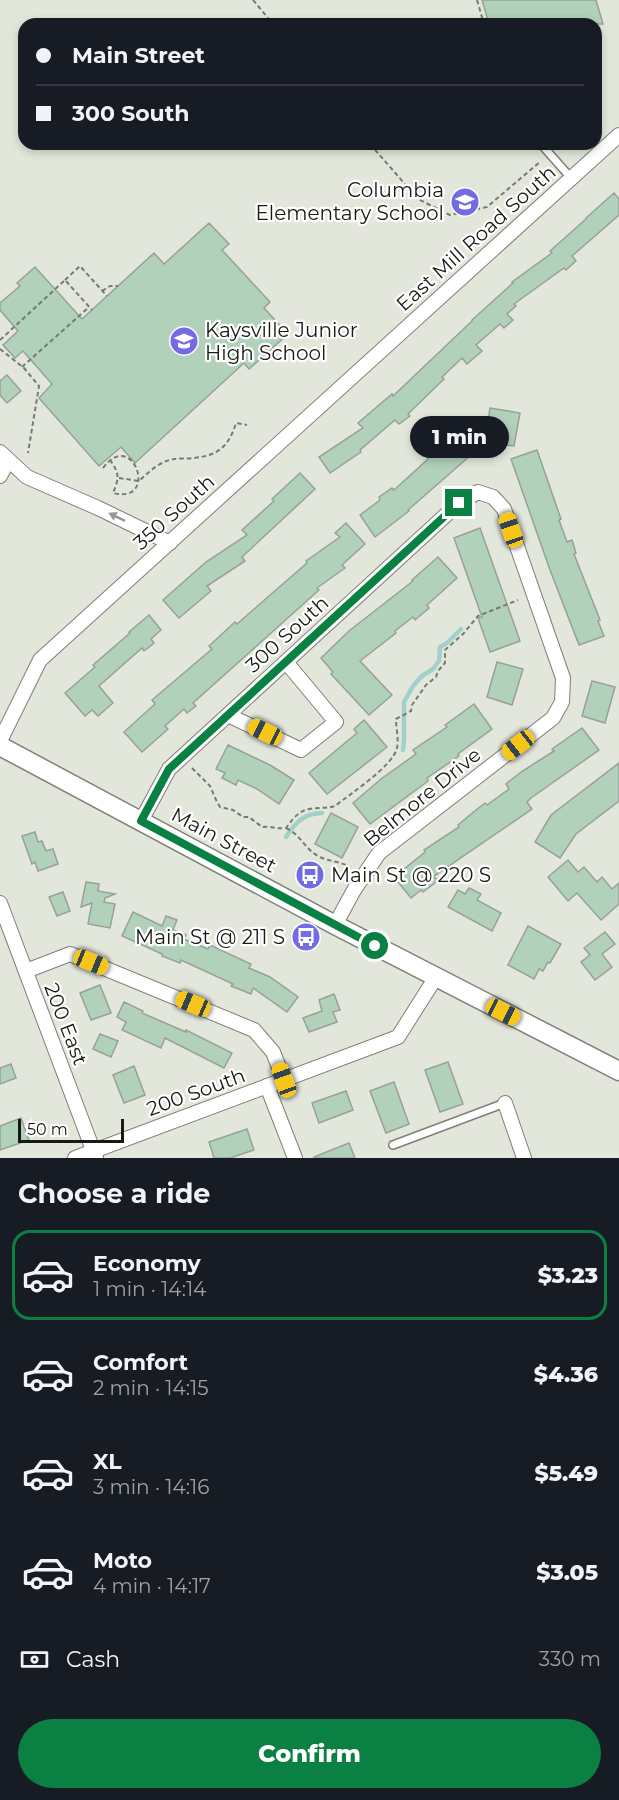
<!DOCTYPE html>
<html lang="en">
<head>
<meta charset="utf-8">
<style>
  body { margin:0; font-family:Montserrat,sans-serif; background:#242831; color:#f1f3f6; height:100vh; display:flex; flex-direction:column; font-size:22px; white-space:nowrap }
  * { box-sizing:border-box; margin:0 }
  p { font-size:20px; color:#9ea1a6 }
  .icon { flex:none; width:33px; height:33px; fill:none; stroke:currentColor; stroke-width:2; stroke-linecap:round; stroke-linejoin:round }
  .map { position:relative; height:1158px; overflow:hidden }
  .panel { display:flex; flex-direction:column; background:#171b24; flex:1 }
  .panel>* { flex:none }
  .hud { position:absolute; left:18px; top:18px; width:584px; height:132px; border-radius:18px; box-shadow:0 3px 9px #0003; display:grid; align-content:center; height:132px; padding:0 18px; background:#171b24 }
  .scale { position:absolute; left:18px; bottom:15px; width:106px; box-sizing:border-box; padding-left:6px; border:3px solid #171915; border-top:0; font-size:16px; line-height:21px; white-space:nowrap; color:#171915; -webkit-text-stroke:4px #fff; paint-order:stroke }
  .end { position:absolute; width:27px; height:27px; margin:-14px; border:8px solid #0b8043; background:#fff; box-shadow:0 0 0 3px #fff }
  .from { border-radius:50% }
  .bubble { position:absolute; height:42px; border-radius:21px; background:#171b24; box-shadow:0 3px 9px #0003; font-size:20px; font-weight:800; line-height:42px; text-align:center }
  .car { position:absolute; width:18px; height:36px; margin:-18px -9px; border-radius:8px; box-shadow:0 0 4px 2px #0007; background:linear-gradient(#f5c518 24%,#345 0 40%,#f5c518 0 76%,#345 0 86%,#f5c518 0) }
  .hud b { display:flex; align-items:center; gap:21px; height:57px; font-size:22px }
  .hud b+b { border-top:2px solid #363941 }
  .hud i { width:15px; height:15px; background:#f1f3f6 }
  ul { padding:0; list-style:none }
  li { display:flex; align-items:center; gap:18px; height:90px; margin:0 12px 9px; padding:0 6px; border:3px solid transparent; border-radius:18px }
  li div { flex:1 }
  li b { display:block; font-size:22px }
  li em { font-style:normal; font-weight:800 }
  li.on { border-color:#0b8043 }
  li>.icon { width:54px; height:54px; stroke-width:1.5 }
  h2 { padding:0 18px; font-size:27px; line-height:72px }
  .pay { display:flex; align-items:center; gap:15px; height:66px; padding:0 18px; font-size:22px }
  .pay p { margin-inline-start:auto }
  .button { display:flex; gap:12px; margin-top:auto; padding:12px 18px }
  .button a { flex:1; height:69px; border-radius:36px; background:#0b8043; color:#fff; font-size:24px; font-weight:800; line-height:69px; text-align:center }
  .map>svg:first-child { display:block }
</style>
</head>
<body>
<div class="map">
<svg width="619" height="1158" viewBox="0 0 619 1158">
  <rect width="100%" height="100%" fill="#e3e7db"/>
  <g fill="none" stroke-linecap="round" stroke-linejoin="round">
    <g stroke="#a4d0ca" stroke-width="4.5">
      <polyline points="403,750 404,740 404,702 413,686 422,676 433,669 439,661 440,647 447,643 461,629"/>
      <path d="M286,837C295,823 304,813 322,813"/>
    </g>
  </g>
  <g fill="#b1d1bb" stroke="#97a19a" stroke-width="1.5">
    <polygon points="482,0 596,0 603,24 489,24"/>
    <polygon points="614,193 619,199 619,215 572,256 576,261 566,270 564,268 514,304 516,306 507,314 513,320 504,328 500,324 476,345 482,351 467,364 462,358 442,377 444,379 408,414 410,416 399,424 395,420 360,450 361,452 330,473 319,457 363,428 358,423 392,394 393,396 472,321 472,320 513,283 512,282 552,253 550,251 586,219 586,218"/>
    <polygon points="209,223 229,244 222,250 270,302 264,308 288,334 249,369 244,363 135,463 121,447 99,466 39,398 52,384 23,351 15,358 3,345 18,331 0,310 0,303 20,286 17,283 35,267 82,319 154,253 164,264"/>
    <polygon points="7,375 21,391 7,403 0,395 0,381"/>
    <polygon points="490,408 520,413 514,446 499,444 501,437 486,434"/>
    <polygon points="450,431 471,455 408,510 409,511 375,537 360,515 380,500 379,497 392,488 394,490 428,459 427,457 437,448 435,445"/>
    <polygon points="537,450 561,519 559,520 567,542 572,540 576,553 574,554 600,620 598,621 604,636 579,645 550,570 511,459"/>
    <polygon points="300,473 315,489 242,557 245,561 207,586 211,591 179,618 163,600 206,562 247,535 242,530 274,501 272,499"/>
    <polygon points="346,523 365,544 342,565 345,568 317,588 319,590 193,703 196,706 187,713 184,709 165,726 168,729 142,752 124,732 155,704 152,700 212,649 209,646 235,622 237,624 277,589 307,563 306,561 340,537 335,533"/>
    <polygon points="480,528 520,641 490,652 478,618 482,617 454,538"/>
    <polygon points="438,557 457,578 427,605 429,608 415,620 413,617 395,631 396,633 360,661 392,695 369,715 331,674 333,672 321,658 349,631 413,581 412,580"/>
    <polygon points="149,615 161,630 151,639 154,643 144,651 142,648 99,686 113,703 98,716 92,710 85,716 65,693 95,667 93,665 130,633 129,632"/>
    <polygon points="497,662 523,669 512,705 487,697"/>
    <polygon points="592,681 615,687 605,723 582,716"/>
    <polygon points="474,704 492,729 458,754 459,756 427,778 428,781 370,824 353,803 381,779 416,754 413,750 447,727 445,725"/>
    <polygon points="364,720 387,747 327,794 309,773 357,733 354,729"/>
    <polygon points="582,728 599,750 531,798 527,802 532,809 433,877 439,880 423,892 421,890 411,898 394,877 425,852 424,850 459,827 458,825 476,810 485,803 487,805 509,789 506,784 521,772 554,751 552,749"/>
    <polygon points="228,745 270,765 294,780 279,804 257,789 238,780 236,785 222,778 225,773 216,769"/>
    <polygon points="619,763 619,801 576,834 560,858 535,842 551,815"/>
    <polygon points="331,813 358,827 342,858 315,844"/>
    <polygon points="35,832 38,842 42,841 46,851 53,849 58,864 38,871 35,862 32,864 22,836"/>
    <polygon points="568,860 578,872 584,867 597,882 602,877 612,889 619,883 619,904 601,920 577,893 568,901 548,877"/>
    <polygon points="86,882 99,884 98,891 115,894 105,898 104,902 115,904 110,928 88,924 92,903 81,907"/>
    <polygon points="469,888 481,894 477,900 501,913 492,931 448,907 458,890 465,894"/>
    <polygon points="63,892 70,911 57,916 49,897"/>
    <polygon points="133,912 162,926 166,916 177,920 173,930 186,935 184,939 208,949 210,945 251,964 249,968 270,977 298,997 287,1012 253,988 251,994 231,986 233,984 181,960 180,963 162,956 162,954 122,936"/>
    <polygon points="528,926 561,944 550,963 548,962 543,971 539,969 534,979 508,965"/>
    <polygon points="605,932 615,944 602,954 612,967 595,980 581,962 590,955 584,948"/>
    <polygon points="100,985 111,1013 91,1020 80,993"/>
    <polygon points="334,994 340,1010 333,1012 337,1022 309,1032 303,1018 322,1011 319,1000"/>
    <polygon points="124,1002 143,1011 142,1013 186,1032 186,1030 232,1053 224,1068 165,1038 161,1048 122,1030 126,1022 117,1017"/>
    <polygon points="100,1034 118,1041 111,1057 93,1049"/>
    <polygon points="448,1062 463,1104 440,1112 425,1070"/>
    <polygon points="11,1064 16,1078 0,1084 0,1068"/>
    <polygon points="134,1066 145,1095 124,1103 113,1075"/>
    <polygon points="394,1082 409,1124 386,1133 370,1091"/>
    <polygon points="346,1091 353,1110 319,1123 312,1103"/>
    <polygon points="21,1118 29,1140 0,1150 0,1126"/>
    <polygon points="247,1129 254,1150 230,1158 214,1158 209,1142"/>
    <polygon points="349,1143 355,1158 314,1158 314,1157"/>
  </g>
  <g fill="none" stroke-linecap="round" stroke-linejoin="round">
    <g stroke="#7c8076" stroke-width="10">
      <g id="lane">
        <polyline points="541,144 571,178"/>
        <polyline points="393,1145 505,1103"/>
      </g>
    </g>
    <g stroke="#7c8076" stroke-width="16">
      <g id="street">
        <polyline points="0,452 27,477 98,508 170,543"/>
        <polyline points="0,476 8,461"/>
        <polyline points="228,715 301,750 336,722 286,662"/>
        <polyline points="0,741 40,660 619,135"/>
        <polyline points="141,821 169,769 459,503 478,492 493,497 504,509 563,678 562,702 553,718 379,853 354,890 335,925"/>
        <polyline points="0,903 96,1158"/>
        <polyline points="26,971 70,954 254,1030 273,1052 284,1080"/>
        <polyline points="267,1086 295,1158"/>
        <polyline points="505,1103 524,1158"/>
        <polyline points="75,1158 398,1037 436,977"/>
      </g>
    </g>
    <g stroke="#7c8076" stroke-width="21">
      <polyline id="secondary" points="0,746 335,925 619,1071"/>
    </g>
    <g stroke="#777a72" stroke-width="2" stroke-dasharray="4.5 3" stroke-linecap="butt">
      <polyline points="253,0 273,24"/>
      <polyline points="477,0 484,24"/>
      <polyline points="370,144 418,199 450,215 487,207 541,161"/>
      <polyline points="65,280 80,266 107,296"/>
      <polyline points="102,291 110,286 118,286"/>
      <polyline points="0,340 65,280 92,310"/>
      <polyline points="0,349 24,368 39,386 28,453"/>
      <polyline points="22,367 89,307"/>
      <path d="M103,468C133,427 160,505 113,493C119,478 120,474 110,460"/>
      <path d="M119,478L139,481C149,472 160,461 174,459C180,458 187,459 193,458C218,456 229,446 236,423L247,425"/>
      <path d="M192,768L210,786L217,802L220,807L233,810L243,817H249L262,827C270,826 277,829 286,828C292,820 298,811 309,809C318,807 326,809 335,806C350,794 393,766 397,748C399,739 396,728 396,719L411,711L412,705L426,685L436,677L438,671L445,663V650L463,634L478,616L518,600"/>
      <path d="M286,828C300,834 305,849 318,856C329,862 340,861 350,867"/>
    </g>
    <use href="#lane" stroke="#fff" stroke-width="7"/>
    <use href="#street" stroke="#fff" stroke-width="14"/>
    <use href="#secondary" stroke="#fff" stroke-width="18"/>
  </g>
  <defs><path id="oneway-solid" d="M-6-.8H1V-3.2L6.5 0L1 3.2V.8H-6Z" transform="scale(1.5)"/></defs>
  <use fill="#979896" href="#oneway-solid" transform="translate(117 517) rotate(-154)"/>
  <g fill="none" stroke-linecap="round" stroke-linejoin="round">
    <polyline stroke="#0b8043" stroke-width="8" points="375,946 141,821 169,769 459,503"/>
  </g>
  <defs>
    <g id="school-disc" transform="scale(1.5)"><circle r="9.5" fill="#736ae5" stroke="#fff"/><path d="M0-5L7-2L0 1L-7-2ZM-4 1L0 2.5L4 1V4Q0 6-4 4Z" fill="#fff"/></g>
    <g id="bus-disc" transform="scale(1.5)"><circle r="9.5" fill="#736ae5" stroke="#fff"/><path d="M-5-6H5V4H4V6H2V4H-2V6H-4V4H-5ZM-3.5-4V0h7V-4ZM-3.5 1.2v1.5H-2V1.2ZM2 1.2v1.5H3.5V1.2Z" fill="#fff"/></g>
  </defs>
  <g fill-rule="evenodd">
    <use href="#school-disc" x="465" y="202"/>
    <use href="#school-disc" x="184" y="341"/>
    <use href="#bus-disc" x="310" y="875"/>
    <use href="#bus-disc" x="306" y="937"/>
  </g>
  <g text-anchor="middle" dominant-baseline="central" stroke-width="4.5" stroke-linejoin="round" paint-order="stroke">
    <g font-size="20" fill="#171915" stroke="#fff" text-anchor="end">
      <text x="444" y="190">Columbia<tspan x="444" dy="23">Elementary School</tspan></text>
      <text x="205" y="330" text-anchor="start">Kaysville Junior<tspan x="205" dy="23">High School</tspan></text>
      <text x="331" y="875" text-anchor="start">Main St @ 220 S</text>
      <text x="285" y="937">Main St @ 211 S</text>
    </g>
    <g font-size="20" fill="#171915" stroke="#fff">
      <text transform="translate(476 238) rotate(-42)">East Mill Road South</text>
      <text transform="translate(174 512) rotate(-42)">350 South</text>
      <text transform="translate(287 634) rotate(-42)">300 South</text>
      <text transform="translate(422 797) rotate(-39)">Belmore Drive</text>
      <text transform="translate(224 840) rotate(28)">Main Street</text>
      <text transform="translate(66 1024) rotate(69)">200 East</text>
      <text transform="translate(196 1092) rotate(-20)">200 South</text>
    </g>
  </g>
</svg>
<div class="scale">50 m</div>
<i class="end from" style="left:375px;top:946px"></i>
<i class="end" style="left:459px;top:503px"></i>
<div class="bubble" style="left:410px;top:416px;width:99px">1 min</div>
<i class="car" style="left:511px;top:530px;rotate:341deg"></i>
<i class="car" style="left:265px;top:732px;rotate:296deg"></i>
<i class="car" style="left:518px;top:745px;rotate:232deg"></i>
<i class="car" style="left:91px;top:962px;rotate:112deg"></i>
<i class="car" style="left:193px;top:1004px;rotate:293deg"></i>
<i class="car" style="left:503px;top:1012px;rotate:117deg"></i>
<i class="car" style="left:284px;top:1080px;rotate:340deg"></i>
<div class="hud">
<b><i class="from"></i>Main Street</b>
<b><i></i>300 South</b>
</div>
</div>
<section class="panel">
<h2>Choose a ride</h2>
<ul>
<li class="on"><svg class="icon" aria-label="car" viewBox="0 0 24 24"><path d="M5 17H2v-5l4-1 3-4h7l3 4 3 1v5h-3M9 17h6M6 11h13"/><circle cx="7" cy="17" r="2"/><circle cx="17" cy="17" r="2"/></svg><div><b>Economy</b><p>1 min · 14:14</p></div><em>$3.23</em></li>
<li><svg class="icon" aria-label="car" viewBox="0 0 24 24"><path d="M5 17H2v-5l4-1 3-4h7l3 4 3 1v5h-3M9 17h6M6 11h13"/><circle cx="7" cy="17" r="2"/><circle cx="17" cy="17" r="2"/></svg><div><b>Comfort</b><p>2 min · 14:15</p></div><em>$4.36</em></li>
<li><svg class="icon" aria-label="car" viewBox="0 0 24 24"><path d="M5 17H2v-5l4-1 3-4h7l3 4 3 1v5h-3M9 17h6M6 11h13"/><circle cx="7" cy="17" r="2"/><circle cx="17" cy="17" r="2"/></svg><div><b>XL</b><p>3 min · 14:16</p></div><em>$5.49</em></li>
<li><svg class="icon" aria-label="car" viewBox="0 0 24 24"><path d="M5 17H2v-5l4-1 3-4h7l3 4 3 1v5h-3M9 17h6M6 11h13"/><circle cx="7" cy="17" r="2"/><circle cx="17" cy="17" r="2"/></svg><div><b>Moto</b><p>4 min · 14:17</p></div><em>$3.05</em></li>
</ul>
<div class="pay"><svg class="icon" aria-label="cash" viewBox="0 0 24 24"><path d="M3 7h18v10H3z"/><circle cx="12" cy="12" r="2"/></svg>Cash<p>330 m</p></div>
<div class="button"><a>Confirm</a></div>
</section>
</body>
</html>
